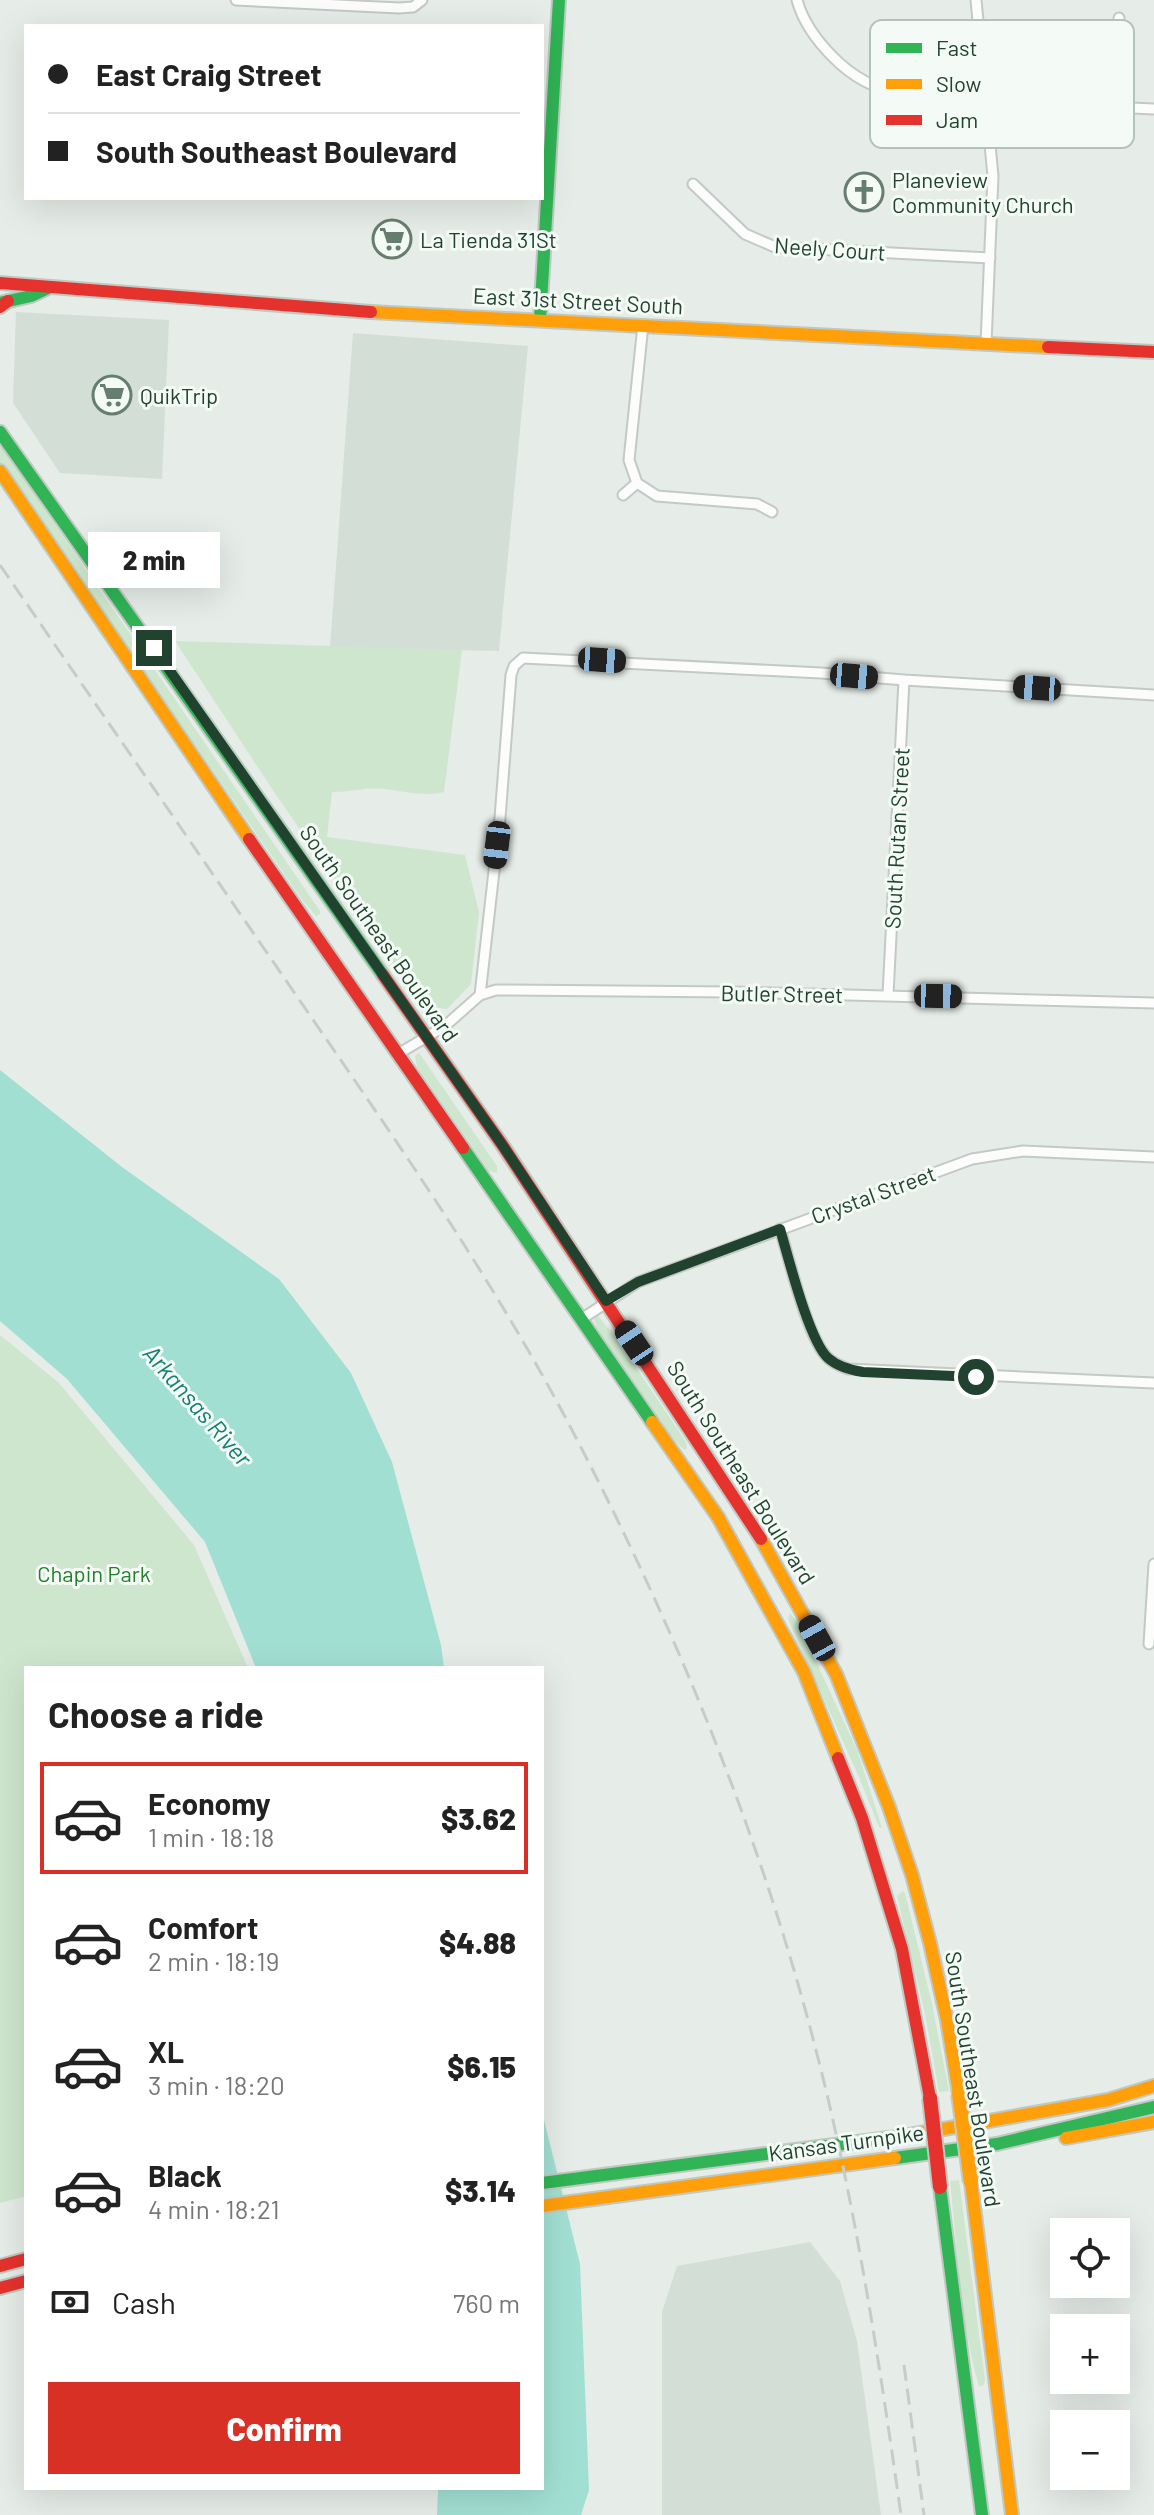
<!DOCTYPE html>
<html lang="en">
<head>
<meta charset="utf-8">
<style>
  body { margin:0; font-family:Barlow,sans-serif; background:#f2f2f2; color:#222; height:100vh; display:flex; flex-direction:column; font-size:30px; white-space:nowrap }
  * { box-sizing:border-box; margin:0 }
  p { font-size:26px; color:#767676 }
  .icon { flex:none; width:44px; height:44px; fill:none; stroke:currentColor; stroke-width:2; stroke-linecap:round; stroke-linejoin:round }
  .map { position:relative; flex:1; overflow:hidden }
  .sheet { position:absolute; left:24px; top:1666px; width:520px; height:824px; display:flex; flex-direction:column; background:#fff; border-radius:0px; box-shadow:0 8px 32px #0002 }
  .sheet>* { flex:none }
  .guide { position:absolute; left:24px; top:24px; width:520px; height:176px; border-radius:0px; box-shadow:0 8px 32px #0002; display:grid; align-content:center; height:176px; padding:0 24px; background:#fff }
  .tools { position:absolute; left:1050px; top:2218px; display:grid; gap:16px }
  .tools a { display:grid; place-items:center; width:80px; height:80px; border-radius:0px; background:#fff; box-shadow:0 8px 32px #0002; font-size:40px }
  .end { position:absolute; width:36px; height:36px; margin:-18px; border:10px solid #20422e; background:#fff; box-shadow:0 0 0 4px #fff }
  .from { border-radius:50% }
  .bubble { position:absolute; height:56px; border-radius:0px; background:#fff; box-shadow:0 8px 32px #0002; font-size:26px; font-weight:800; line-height:56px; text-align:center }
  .car { position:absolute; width:24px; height:48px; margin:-24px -12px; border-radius:10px; box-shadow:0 0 6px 2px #0007; background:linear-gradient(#222 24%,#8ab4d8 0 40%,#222 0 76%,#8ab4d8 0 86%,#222 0) }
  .guide b { display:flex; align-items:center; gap:28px; height:76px; font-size:30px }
  .guide b+b { border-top:2px solid #e0e0e0 }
  .guide i { width:20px; height:20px; background:#222 }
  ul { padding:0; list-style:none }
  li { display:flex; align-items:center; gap:24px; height:112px; margin:0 16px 12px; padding:0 8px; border:4px solid transparent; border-radius:0px }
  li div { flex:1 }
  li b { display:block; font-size:30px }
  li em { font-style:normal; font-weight:800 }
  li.active { border-color:#d93025 }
  li>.icon { width:72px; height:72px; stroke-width:1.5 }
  h2 { padding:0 24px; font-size:36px; line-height:96px }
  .pay { display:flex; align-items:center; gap:20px; height:88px; padding:0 24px; font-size:30px }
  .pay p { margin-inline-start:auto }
  .primary-button { display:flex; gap:16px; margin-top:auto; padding:16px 24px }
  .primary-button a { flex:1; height:92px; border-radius:0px; background:#d93025; color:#fff; font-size:32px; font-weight:800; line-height:92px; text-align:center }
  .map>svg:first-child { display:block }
</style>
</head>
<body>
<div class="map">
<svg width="1154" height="2515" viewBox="0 0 1154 2515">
  <rect width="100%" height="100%" fill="#e6ece7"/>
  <g fill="#d3ded6">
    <polygon points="16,312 169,320 162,479 60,473 13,403"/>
    <polygon points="353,333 528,346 499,651 330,648"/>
    <polygon points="810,2242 840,2281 857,2341 881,2515 662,2515 662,2312 677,2266"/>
  </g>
  <g fill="#cfe6ce">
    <polygon points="0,444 320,911 320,914 316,916 303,901 0,463"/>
    <path d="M175,641L462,650L444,792C417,799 392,786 365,789C354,790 344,792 332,792L327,837L465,855L479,912L471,984L447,1009L429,1007L402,976L276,795Z"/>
    <polygon points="419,1053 497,1166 497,1173 489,1171 417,1067 415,1056"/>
    <path d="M598,1316L617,1339L686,1442L687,1448L685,1450C670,1442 594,1332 594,1318Z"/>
    <polygon points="0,1335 59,1383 194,1545 248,1668 26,1668 26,2196 0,2203"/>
    <polygon points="790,1613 798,1623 857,1750 882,1828 879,1827 859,1777 788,1619"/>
    <polygon points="903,1891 905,1893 932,2004 949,2091 939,2092 925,2014 897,1896"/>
    <path d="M959,2180L985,2380L983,2386H979C960,2321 957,2249 950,2181Z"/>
  </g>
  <g fill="#a2dfd3">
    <polygon points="0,1070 122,1167 279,1279 351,1373 392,1462 441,1645 444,1668 256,1668 205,1542 67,1379 0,1321"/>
    <polygon points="542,2112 580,2264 589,2490 581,2515 437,2515 438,2488 542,2488"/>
  </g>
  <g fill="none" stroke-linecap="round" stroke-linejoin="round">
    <g stroke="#c3c9c4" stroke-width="13">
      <g id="street">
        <polyline points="236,0 399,8 413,7 422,0"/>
        <path d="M797,0C803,22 817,41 833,57C881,107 948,101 1012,104C1059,105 1107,107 1154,109"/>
        <polyline points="976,0 993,176 986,344"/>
        <polyline points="1115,108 1119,18"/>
        <polyline points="693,184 745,234 775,247 990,258"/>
        <polyline points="643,325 629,460 637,483 657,496 757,504 772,512"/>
        <polyline points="623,495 637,483"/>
        <polyline points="480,995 500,818 511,675 514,666 523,658 821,673 904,680 1154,695"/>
        <polyline points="888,995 904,680"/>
        <polyline points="398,1054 445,1026 480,995 496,990 732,992 1154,1003"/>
        <path d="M780,1229C789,1258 807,1337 827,1357C832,1363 841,1366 848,1369L1154,1383"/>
        <polyline points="583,1318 638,1282 972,1159 1023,1151 1154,1157"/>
        <polyline points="1149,1644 1154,1564"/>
      </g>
    </g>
    <g stroke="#bfc8c2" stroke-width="16">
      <g id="fast">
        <polyline points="0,303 31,296 50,287"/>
        <polyline points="540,319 559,0"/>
        <polyline points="0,432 383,975"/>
        <polyline points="463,1148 652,1422"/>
        <polyline points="895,2158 997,2144 1154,2107"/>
        <polyline points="542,2183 904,2136"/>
        <polyline points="940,2187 982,2515"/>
      </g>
    </g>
    <g stroke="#bfc8c2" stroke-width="16">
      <g id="slow">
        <polyline points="371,312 1048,347"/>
        <polyline points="0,471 249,839"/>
        <polyline points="652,1422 718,1517 804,1672 838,1758"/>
        <polyline points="761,1539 836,1674 889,1807 912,1875 930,1943 947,2020 959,2094"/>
        <polyline points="904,2136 1108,2100 1154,2086"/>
        <polyline points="1066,2138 1154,2122"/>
        <polyline points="971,2182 1012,2515"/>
        <polyline points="542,2206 895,2158"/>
      </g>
    </g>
    <g stroke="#bfc8c2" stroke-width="16">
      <g id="jam">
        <polyline points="0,283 371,312"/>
        <polyline points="0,307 8,301"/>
        <polyline points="1048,347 1154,352"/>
        <polyline points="249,839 463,1148"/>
        <polyline points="383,975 503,1146 761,1539"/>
        <polyline points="838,1758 862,1818 902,1949 930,2098"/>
        <polyline points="0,2266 26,2259"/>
        <polyline points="0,2288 26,2281"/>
      </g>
    </g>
    <use href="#street" stroke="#fbfcfb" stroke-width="9"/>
    <use href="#fast" stroke="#30b455" stroke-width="12"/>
    <use href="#slow" stroke="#ff9f0a" stroke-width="12"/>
    <use href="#jam" stroke="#e5322d" stroke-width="12"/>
    <g stroke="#c7ccc9" stroke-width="3" stroke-dasharray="16 8" stroke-linecap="butt">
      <path d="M0,565C99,709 199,854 298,998C395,1139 494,1280 573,1432C686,1648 778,1878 832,2116C862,2248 882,2381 901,2515"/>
      <polyline points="904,2365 924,2515"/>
    </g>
    <g stroke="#c1cbc4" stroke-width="18" stroke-linecap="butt">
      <polyline id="slow-bridge" points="959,2094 971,2182"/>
    </g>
    <g stroke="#c1cbc4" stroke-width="18" stroke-linecap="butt">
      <polyline id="jam-bridge" points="930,2098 940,2187"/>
    </g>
    <use href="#slow-bridge" stroke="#ff9f0a" stroke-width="14"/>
    <use href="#jam-bridge" stroke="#e5322d" stroke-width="14"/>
  </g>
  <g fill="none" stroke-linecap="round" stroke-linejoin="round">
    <path stroke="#20422e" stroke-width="10" d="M154,648L503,1146L606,1301L638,1282L780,1229C788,1256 809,1341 828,1358C838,1367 850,1370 863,1372L976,1377"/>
  </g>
  <defs>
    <g id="church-ring" transform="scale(2)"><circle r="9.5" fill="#f4faf5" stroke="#657e6f" stroke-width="1.5"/><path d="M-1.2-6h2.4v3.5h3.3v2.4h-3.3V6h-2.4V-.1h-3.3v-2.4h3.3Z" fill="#657e6f"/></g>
    <g id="supermarket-ring" transform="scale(2)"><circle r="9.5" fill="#f4faf5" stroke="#657e6f" stroke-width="1.5"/><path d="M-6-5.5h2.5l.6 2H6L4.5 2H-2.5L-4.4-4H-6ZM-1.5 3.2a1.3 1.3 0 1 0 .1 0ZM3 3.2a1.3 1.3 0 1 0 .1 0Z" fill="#657e6f"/></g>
  </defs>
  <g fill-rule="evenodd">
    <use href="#church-ring" x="864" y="192"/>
    <use href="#supermarket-ring" x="392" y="239"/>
    <use href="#supermarket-ring" x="112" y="395"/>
  </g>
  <g text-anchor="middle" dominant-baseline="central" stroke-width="6" stroke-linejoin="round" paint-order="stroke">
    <g font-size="22" fill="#20422e" stroke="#f4faf5" text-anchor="start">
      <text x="892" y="179">Planeview<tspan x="892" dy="25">Community Church</tspan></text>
      <text x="420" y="239">La Tienda 31St</text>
      <text x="140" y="395">QuikTrip</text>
    </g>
    <g font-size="22" fill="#20422e" stroke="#f4faf5">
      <text transform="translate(830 248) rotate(4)">Neely Court</text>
      <text transform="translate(578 300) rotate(3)">East 31st Street South</text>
      <text transform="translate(896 838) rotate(-87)">South Rutan Street</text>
      <text transform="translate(380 933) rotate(55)">South Southeast Boulevard</text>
      <text transform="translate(782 993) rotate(1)">Butler Street</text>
      <text transform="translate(873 1194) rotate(-20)">Crystal Street</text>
      <text transform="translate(742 1472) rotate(58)">South Southeast Boulevard</text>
      <text transform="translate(974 2079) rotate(81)">South Southeast Boulevard</text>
      <text transform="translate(846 2142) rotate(-8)">Kansas Turnpike</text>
    </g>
    <g font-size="22" fill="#257f2a" stroke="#f4faf5">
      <text x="94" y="1573">Chapin Park</text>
    </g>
    <g font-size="24" font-style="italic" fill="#12806f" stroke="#f4faf5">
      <text transform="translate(198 1405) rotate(49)">Arkansas River</text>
    </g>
  </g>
  <rect x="870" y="20" width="264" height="128" rx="12" fill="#f4faf5" stroke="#b4c3b9" stroke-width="2"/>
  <rect x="886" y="43" width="36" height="10" fill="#30b455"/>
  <rect x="886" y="79" width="36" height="10" fill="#ff9f0a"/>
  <rect x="886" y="115" width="36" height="10" fill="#e5322d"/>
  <g font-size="22" fill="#20422e">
    <text x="936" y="56">Fast</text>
    <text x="936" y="92">Slow</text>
    <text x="936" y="128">Jam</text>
  </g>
</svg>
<div class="tools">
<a><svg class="icon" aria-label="locate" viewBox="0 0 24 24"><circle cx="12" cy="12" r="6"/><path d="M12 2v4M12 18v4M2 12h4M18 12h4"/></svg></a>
<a>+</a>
<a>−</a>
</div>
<i class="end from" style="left:976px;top:1377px"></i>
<i class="end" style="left:154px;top:648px"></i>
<div class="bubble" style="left:88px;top:532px;width:132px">2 min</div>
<i class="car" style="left:602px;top:660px;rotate:94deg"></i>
<i class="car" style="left:854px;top:676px;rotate:95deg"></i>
<i class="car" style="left:1037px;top:688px;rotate:274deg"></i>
<i class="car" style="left:497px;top:845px;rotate:187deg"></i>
<i class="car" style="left:938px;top:996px;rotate:91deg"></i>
<i class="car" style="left:634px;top:1343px;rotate:326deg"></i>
<i class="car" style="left:817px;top:1638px;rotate:331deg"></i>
<div class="guide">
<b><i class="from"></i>East Craig Street</b>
<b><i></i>South Southeast Boulevard</b>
</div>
<section class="sheet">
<h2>Choose a ride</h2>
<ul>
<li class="active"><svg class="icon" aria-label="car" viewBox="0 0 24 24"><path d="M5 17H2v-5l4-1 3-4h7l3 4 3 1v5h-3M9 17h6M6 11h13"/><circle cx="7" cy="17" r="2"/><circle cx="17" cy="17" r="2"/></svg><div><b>Economy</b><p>1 min · 18:18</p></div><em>$3.62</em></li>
<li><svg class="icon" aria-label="car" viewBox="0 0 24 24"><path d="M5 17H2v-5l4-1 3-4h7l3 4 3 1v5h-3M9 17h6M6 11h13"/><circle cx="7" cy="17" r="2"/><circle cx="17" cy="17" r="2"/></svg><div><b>Comfort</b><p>2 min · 18:19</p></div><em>$4.88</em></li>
<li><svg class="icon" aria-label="car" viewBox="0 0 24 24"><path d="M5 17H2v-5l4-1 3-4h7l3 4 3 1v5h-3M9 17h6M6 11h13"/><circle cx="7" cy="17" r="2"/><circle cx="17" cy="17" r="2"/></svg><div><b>XL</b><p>3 min · 18:20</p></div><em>$6.15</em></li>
<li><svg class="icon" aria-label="car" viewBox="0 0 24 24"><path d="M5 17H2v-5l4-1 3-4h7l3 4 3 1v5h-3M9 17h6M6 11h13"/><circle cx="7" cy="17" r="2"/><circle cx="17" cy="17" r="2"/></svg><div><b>Black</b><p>4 min · 18:21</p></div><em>$3.14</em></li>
</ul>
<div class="pay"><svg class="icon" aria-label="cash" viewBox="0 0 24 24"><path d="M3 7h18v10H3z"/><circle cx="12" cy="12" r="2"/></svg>Cash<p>760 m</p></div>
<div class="primary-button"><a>Confirm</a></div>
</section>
</div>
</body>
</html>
